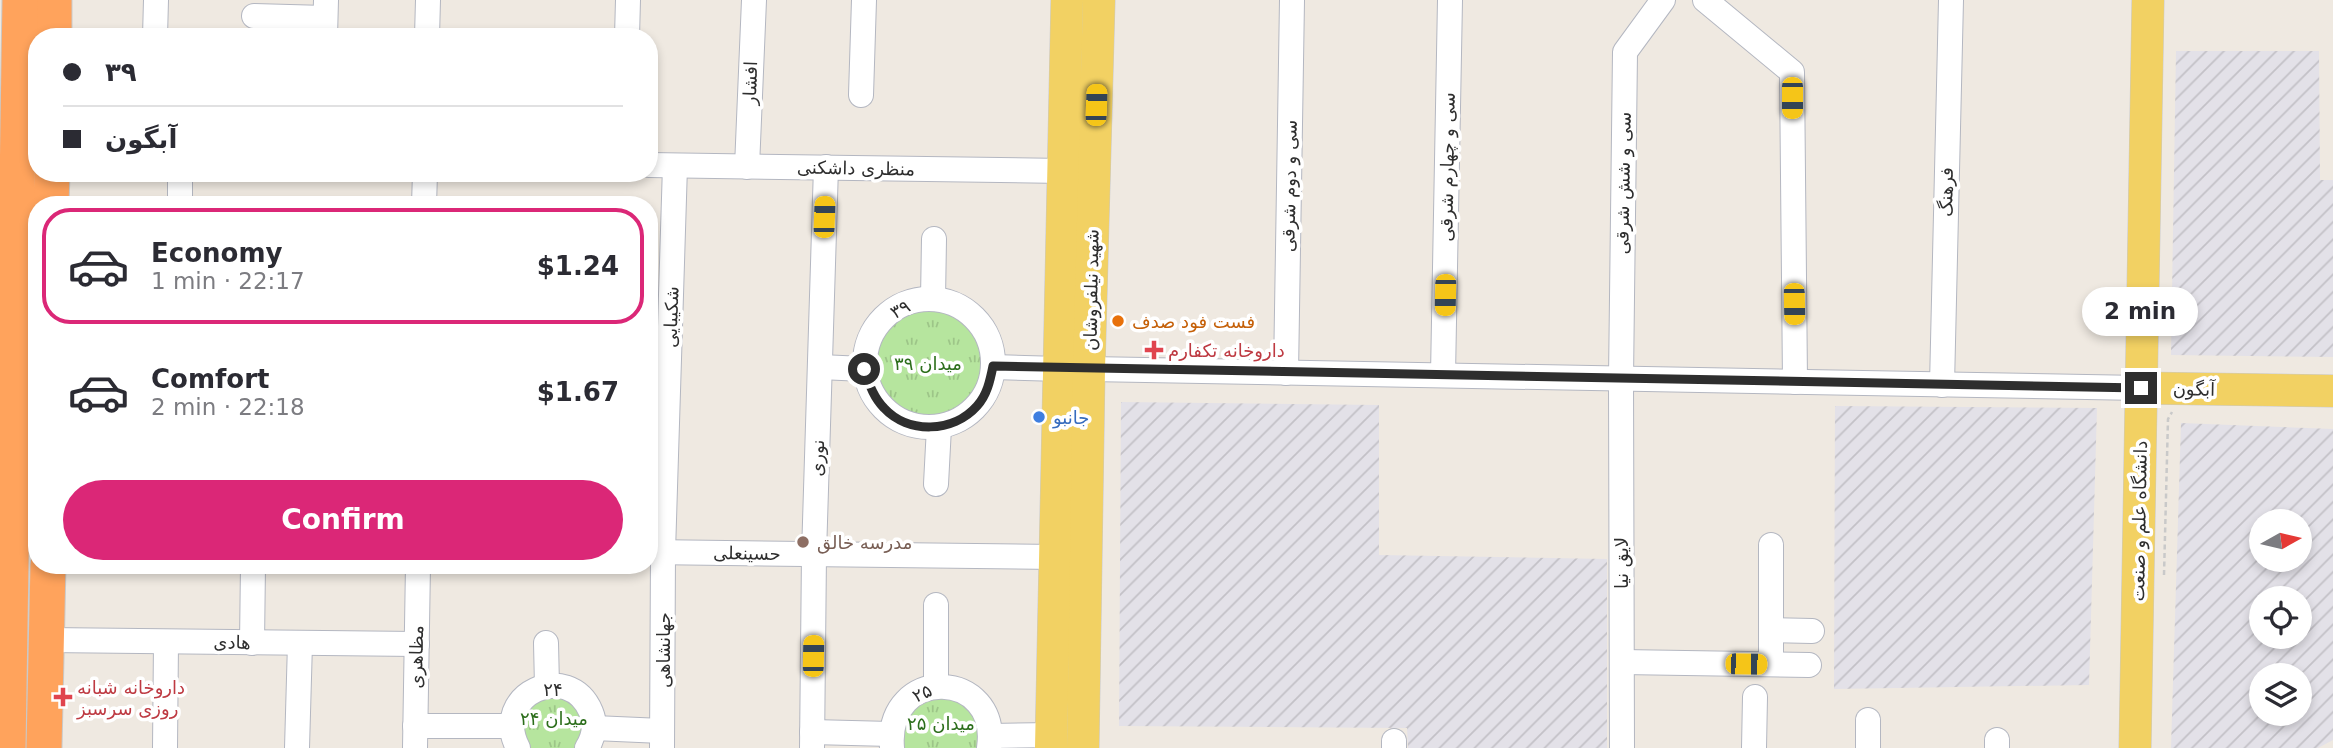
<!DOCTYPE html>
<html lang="en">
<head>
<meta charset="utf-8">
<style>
  body { margin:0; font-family:"DejaVu Sans","Noto Sans Arabic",sans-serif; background:#f7f7f7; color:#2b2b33; height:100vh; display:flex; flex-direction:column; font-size:26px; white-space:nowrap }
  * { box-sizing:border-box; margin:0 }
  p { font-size:23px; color:#7c7c81 }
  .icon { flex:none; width:38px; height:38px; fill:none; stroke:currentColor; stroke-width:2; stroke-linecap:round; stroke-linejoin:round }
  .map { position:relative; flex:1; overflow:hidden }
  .side { position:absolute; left:28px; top:196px; width:630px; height:378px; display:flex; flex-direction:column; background:#fff; border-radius:28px; box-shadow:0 4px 10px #0003 }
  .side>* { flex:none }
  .hud { position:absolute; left:28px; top:28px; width:630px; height:154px; border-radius:28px; box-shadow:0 4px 10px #0003; display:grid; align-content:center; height:154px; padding:0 35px; background:#fff }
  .needle { width:46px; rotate:82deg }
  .tools { position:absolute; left:2249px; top:509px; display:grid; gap:14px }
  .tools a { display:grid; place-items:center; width:63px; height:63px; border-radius:50%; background:#fff; box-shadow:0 4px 10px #0003; font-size:35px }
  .end { position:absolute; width:32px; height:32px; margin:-16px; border:9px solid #2e2e2e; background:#fff; box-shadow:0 0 0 4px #fff }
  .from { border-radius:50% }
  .bubble { position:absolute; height:49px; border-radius:24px; background:#fff; box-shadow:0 4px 10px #0003; font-size:23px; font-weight:700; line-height:49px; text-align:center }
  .car { position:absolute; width:21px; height:42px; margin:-21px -10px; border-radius:9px; box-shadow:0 0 5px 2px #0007; background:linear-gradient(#f5c518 24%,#345 0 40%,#f5c518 0 76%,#345 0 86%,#f5c518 0) }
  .hud b { display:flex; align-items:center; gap:24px; height:66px; font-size:26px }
  .hud b+b { border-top:2px solid #e1e1e2 }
  .hud i { width:18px; height:18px; background:#2b2b33 }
  ul { padding:12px 0 0; list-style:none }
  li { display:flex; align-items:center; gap:21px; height:116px; margin:0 14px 10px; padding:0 21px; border:4px solid transparent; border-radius:28px }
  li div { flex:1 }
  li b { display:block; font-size:26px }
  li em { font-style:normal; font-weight:700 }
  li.on { border-color:#db2777 }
  li>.icon { width:63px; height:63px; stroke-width:1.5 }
  .primary-button { display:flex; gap:14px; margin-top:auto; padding:14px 35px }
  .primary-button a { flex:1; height:80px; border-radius:42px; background:#db2777; color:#fff; font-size:28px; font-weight:700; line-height:80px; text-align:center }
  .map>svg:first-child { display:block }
</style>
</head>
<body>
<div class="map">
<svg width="2333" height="748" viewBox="0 0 2333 748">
  <defs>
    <pattern id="industrial-furrows" width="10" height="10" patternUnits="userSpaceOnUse" patternTransform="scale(1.75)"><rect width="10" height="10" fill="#e3e1e8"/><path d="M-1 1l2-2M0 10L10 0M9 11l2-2" fill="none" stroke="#c3c1c7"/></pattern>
    <pattern id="grass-tufts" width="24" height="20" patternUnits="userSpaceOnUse" patternTransform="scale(1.75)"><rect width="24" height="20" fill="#b6e59e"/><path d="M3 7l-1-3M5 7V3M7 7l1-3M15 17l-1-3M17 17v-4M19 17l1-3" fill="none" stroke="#9dc588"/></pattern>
  </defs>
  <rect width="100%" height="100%" fill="#efe9e1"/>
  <g fill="url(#industrial-furrows)" fill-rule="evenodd">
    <polygon points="2176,51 2319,51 2320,180 2333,180 2333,357 2171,355"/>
    <polygon points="1121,402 1379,405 1379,555 1607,559 1607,748 1408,748 1407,728 1119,726"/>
    <polygon points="1835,406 2097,408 2089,685 1834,689"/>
    <path d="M2181,423L2333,429V740L2318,748H2171ZM2261,522H2300V560H2261ZM2261,598H2300V637H2261ZM2261,676H2300V714H2261Z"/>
  </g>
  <g fill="url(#grass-tufts)">
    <polygon points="933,299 970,313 993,367 960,420 901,421 873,394 868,350 881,321"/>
    <polygon points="538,691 584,703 585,748 522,748 519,708"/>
    <path d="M934,698L958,701L977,718L980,748H902C905,715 904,714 934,698Z"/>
  </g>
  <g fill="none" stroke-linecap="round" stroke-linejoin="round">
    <g stroke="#b4b7c1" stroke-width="26">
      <g id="minor">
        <polyline points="1705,0 1792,72 1795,382"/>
        <polyline points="254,16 325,18"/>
        <polyline points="155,37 156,0"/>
        <polyline points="325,37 326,0"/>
        <polyline points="427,37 428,0"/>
        <polyline points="627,37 628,0"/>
        <polyline points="861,95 864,0"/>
        <polyline points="649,165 1064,171"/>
        <polyline points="747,167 754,0"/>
        <polyline points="180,205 180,173"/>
        <polyline points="424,205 425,173"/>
        <polyline points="933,299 934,239"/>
        <circle cx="929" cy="363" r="64"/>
        <polyline points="820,367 864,369"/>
        <polyline points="993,367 1060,369"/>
        <polyline points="1089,369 2141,388"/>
        <polyline points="1286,373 1292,0"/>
        <polyline points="1443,375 1450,0"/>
        <polyline points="1942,385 1951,0"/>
        <polyline points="936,484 939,427"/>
        <polyline points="649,552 1056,557"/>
        <polyline points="936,605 936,685"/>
        <polyline points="1771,630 1812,631"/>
        <polyline points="47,640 417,644"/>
        <polyline points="252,643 253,565"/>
        <polyline points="546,643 547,686"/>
        <polyline points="1622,662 1809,665"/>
        <polyline points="1771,664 1771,545"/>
        <polyline points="1868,720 1868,748"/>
        <polyline points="415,726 512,726"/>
        <polyline points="594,728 662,731"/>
        <polyline points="812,732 891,734"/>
        <polyline points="991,736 1052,735"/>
        <polyline points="165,748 166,642"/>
        <polyline points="297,748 300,643"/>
        <polyline points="415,748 418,565"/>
        <path d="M518,748C490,694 569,659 591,712C596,724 594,737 587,748"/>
        <polyline points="662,748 663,552 675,166"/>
        <polyline points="812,748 814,554 826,167"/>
        <path d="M892,748C885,664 1001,669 989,748"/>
        <polyline points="1394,748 1394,741"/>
        <polyline points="1622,748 1621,379 1625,52 1663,0"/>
        <polyline points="1754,748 1755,697"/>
        <polyline points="1997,748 1997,740"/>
      </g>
    </g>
    <g stroke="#c9c9c9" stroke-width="33">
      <g id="major">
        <polyline points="2141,388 2333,391"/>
        <polyline points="1051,748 1067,0"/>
        <polyline points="1083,748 1089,369 1099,0"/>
        <polyline points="2135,748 2148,0"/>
      </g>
    </g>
    <g stroke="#c9c9c9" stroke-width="37">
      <g id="highway">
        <polyline points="54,37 54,0"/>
        <polyline points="51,205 52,173"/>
        <polyline points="8,748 20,0"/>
        <polyline points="44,748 48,565"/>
      </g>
    </g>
    <polyline stroke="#c9c9c9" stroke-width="2.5" stroke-dasharray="5 3.5" stroke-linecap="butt" points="2164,575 2168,419 2172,412"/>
    <use href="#minor" stroke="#fff" stroke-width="24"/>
    <use href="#major" stroke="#f2d163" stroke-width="32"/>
    <use href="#highway" stroke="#ffa35c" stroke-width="35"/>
  </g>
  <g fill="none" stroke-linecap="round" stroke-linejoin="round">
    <path stroke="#2e2e2e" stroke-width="9" d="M864,369C869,383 873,397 884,408C908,434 953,433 977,406C987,395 990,381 993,366L2141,388"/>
  </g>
  <circle fill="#e8710a" stroke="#fff" stroke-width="2.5" cx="1118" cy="321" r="7"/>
  <g fill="#e0444e" stroke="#fff" stroke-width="2.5">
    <path d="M1150.5 339.5h7v7h7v7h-7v7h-7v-7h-7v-7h7z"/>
    <path d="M59.5 686.5h7v7h7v7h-7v7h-7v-7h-7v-7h7z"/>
  </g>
  <circle fill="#3f7fe0" stroke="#fff" stroke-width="2.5" cx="1039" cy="417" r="7"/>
  <circle fill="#8d6e63" stroke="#fff" stroke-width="2.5" cx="803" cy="542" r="7"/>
  <g text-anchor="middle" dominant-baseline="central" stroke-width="7" stroke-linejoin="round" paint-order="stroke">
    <g font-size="18" fill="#2e2e2e" stroke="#fff">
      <text transform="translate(750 83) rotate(-88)">افشار</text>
      <text transform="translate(1447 167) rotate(-89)">سی و چهارم شرقی</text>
      <text transform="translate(856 168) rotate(1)">منظری داشکنی</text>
      <text transform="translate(1623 183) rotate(-89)">سی و شش شرقی</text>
      <text transform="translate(1289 186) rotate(-89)">سی و دوم شرقی</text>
      <text transform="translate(1946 192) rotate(-89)">فرهنگ</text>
      <text transform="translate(1091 290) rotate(-89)">شهید نیلفروشان</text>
      <text transform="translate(900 309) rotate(-29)">۳۹</text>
      <text transform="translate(671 317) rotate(-88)">شکیبایی</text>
      <text transform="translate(2194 389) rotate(1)">آبگون</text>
      <text transform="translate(817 458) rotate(-88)">نوری</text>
      <text transform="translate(2139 521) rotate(-89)">دانشگاه علم و صنعت</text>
      <text transform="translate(747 553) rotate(1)">حسینعلی</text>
      <text transform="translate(1621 563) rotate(-90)">لایق نیا</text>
      <text transform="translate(232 642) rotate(1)">هادی</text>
      <text transform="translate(663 650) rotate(-90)">جهانشاهی</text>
      <text transform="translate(416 657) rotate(-89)">مظاهری</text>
      <text x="553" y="689">۲۴</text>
      <text transform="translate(922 693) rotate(-25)">۲۵</text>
    </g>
    <g font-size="18" fill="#c56008" stroke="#fff" text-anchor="start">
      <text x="1132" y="321">فست فود صدف</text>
    </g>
    <g font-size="18" fill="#be3a42" stroke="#fff" text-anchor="start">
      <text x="1168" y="350">داروخانه تکفارم</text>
      <text x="77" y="687">داروخانه شبانه<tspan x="77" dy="21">روزی سرسبز</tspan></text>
    </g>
    <g font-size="18" fill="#2c6e1b" stroke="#fff">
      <text x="928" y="363">میدان ۳۹</text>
      <text x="554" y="718">میدان ۲۴</text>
      <text x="941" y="723">میدان ۲۵</text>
    </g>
    <g font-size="18" fill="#366cbe" stroke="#fff" text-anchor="start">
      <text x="1053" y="417">جانبو</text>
    </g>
    <g font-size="18" fill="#785e54" stroke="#fff" text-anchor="start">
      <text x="817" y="542">مدرسه خالق</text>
    </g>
  </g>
</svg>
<div class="tools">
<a><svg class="needle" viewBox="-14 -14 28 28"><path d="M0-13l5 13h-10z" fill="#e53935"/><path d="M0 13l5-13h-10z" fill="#7c7c81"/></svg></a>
<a><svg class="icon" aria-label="locate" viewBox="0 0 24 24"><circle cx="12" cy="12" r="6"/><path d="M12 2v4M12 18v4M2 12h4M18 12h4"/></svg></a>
<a><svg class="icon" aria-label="layers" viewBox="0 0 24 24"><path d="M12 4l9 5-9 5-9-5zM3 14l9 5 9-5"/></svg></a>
</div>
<i class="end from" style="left:864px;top:369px"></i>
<i class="end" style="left:2141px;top:388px"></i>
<div class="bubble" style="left:2082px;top:287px;width:116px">2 min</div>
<i class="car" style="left:1792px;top:98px;rotate:180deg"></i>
<i class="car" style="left:1096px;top:105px;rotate:2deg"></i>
<i class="car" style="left:824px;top:217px;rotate:2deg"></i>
<i class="car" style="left:1445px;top:295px;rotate:181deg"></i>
<i class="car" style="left:1794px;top:304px;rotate:179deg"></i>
<i class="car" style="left:813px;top:656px;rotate:1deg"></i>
<i class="car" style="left:1746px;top:664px;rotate:91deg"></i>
<div class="hud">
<b><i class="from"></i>۳۹</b>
<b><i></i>آبگون</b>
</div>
<section class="side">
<ul>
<li class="on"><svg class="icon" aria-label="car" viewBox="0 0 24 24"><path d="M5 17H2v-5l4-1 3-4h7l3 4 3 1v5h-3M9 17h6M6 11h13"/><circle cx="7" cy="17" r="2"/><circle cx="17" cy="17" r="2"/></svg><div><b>Economy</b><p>1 min · 22:17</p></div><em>$1.24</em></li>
<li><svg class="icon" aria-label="car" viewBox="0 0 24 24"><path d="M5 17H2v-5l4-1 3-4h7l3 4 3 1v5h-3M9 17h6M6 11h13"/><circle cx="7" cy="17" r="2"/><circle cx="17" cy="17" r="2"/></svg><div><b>Comfort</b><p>2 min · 22:18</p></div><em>$1.67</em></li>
</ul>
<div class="primary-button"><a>Confirm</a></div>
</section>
</div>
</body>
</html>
